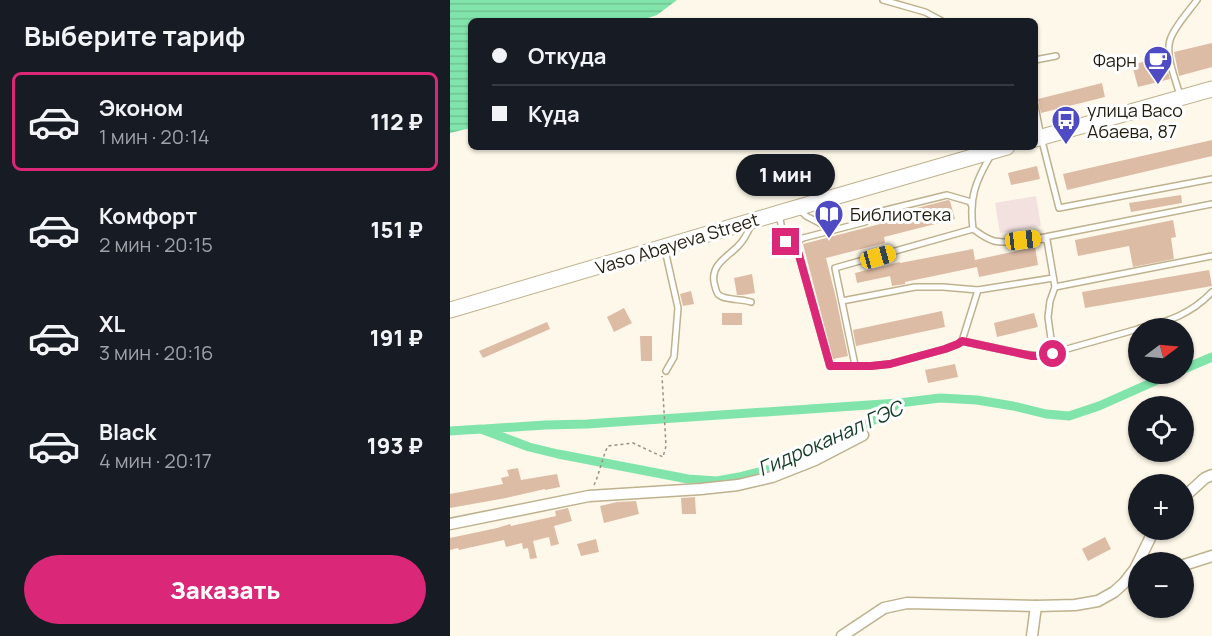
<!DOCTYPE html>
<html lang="ru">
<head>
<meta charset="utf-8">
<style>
  body { margin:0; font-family:Manrope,sans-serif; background:#20242c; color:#f1f3f6; height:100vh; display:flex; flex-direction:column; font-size:22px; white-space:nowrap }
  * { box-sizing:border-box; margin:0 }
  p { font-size:20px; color:#9ea1a6 }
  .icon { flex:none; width:33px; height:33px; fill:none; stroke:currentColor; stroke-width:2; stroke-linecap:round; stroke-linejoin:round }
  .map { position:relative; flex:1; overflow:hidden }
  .details { display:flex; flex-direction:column; background:#171b24; width:450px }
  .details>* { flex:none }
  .banner { position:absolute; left:18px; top:18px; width:570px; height:132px; border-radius:9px; box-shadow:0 2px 4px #0004; display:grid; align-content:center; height:132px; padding:0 24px; background:#171b24 }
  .needle { width:39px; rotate:74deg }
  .tools { position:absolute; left:678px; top:318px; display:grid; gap:12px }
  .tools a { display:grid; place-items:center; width:66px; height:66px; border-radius:50%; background:#171b24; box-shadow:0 2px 4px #0004; font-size:30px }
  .end { position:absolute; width:27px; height:27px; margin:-14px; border:8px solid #db2777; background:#fff; box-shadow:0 0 0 3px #fff }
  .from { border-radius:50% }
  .bubble { position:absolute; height:42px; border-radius:21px; background:#171b24; box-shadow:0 2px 4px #0004; font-size:20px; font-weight:800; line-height:42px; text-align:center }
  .car { position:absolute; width:18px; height:36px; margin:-18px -9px; border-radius:8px; box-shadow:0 0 4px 2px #0007; background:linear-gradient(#f5c518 24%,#345 0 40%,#f5c518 0 76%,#345 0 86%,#f5c518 0) }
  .banner b { display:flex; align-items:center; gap:21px; height:57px; font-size:22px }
  .banner b+b { border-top:2px solid #363941 }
  .banner i { width:15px; height:15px; background:#f1f3f6 }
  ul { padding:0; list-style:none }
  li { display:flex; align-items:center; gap:18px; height:99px; margin:0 12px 9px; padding:0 12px; border:3px solid transparent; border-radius:9px }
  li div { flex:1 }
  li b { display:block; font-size:22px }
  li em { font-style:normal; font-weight:800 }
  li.on { border-color:#db2777 }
  li>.icon { width:54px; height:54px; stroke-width:1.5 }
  h2 { padding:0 24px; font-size:27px; line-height:72px }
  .button { display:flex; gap:12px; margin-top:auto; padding:12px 24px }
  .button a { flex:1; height:69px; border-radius:36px; background:#db2777; color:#fff; font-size:24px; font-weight:800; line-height:69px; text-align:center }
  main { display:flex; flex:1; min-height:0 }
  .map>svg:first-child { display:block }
</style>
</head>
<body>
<main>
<section class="details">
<h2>Выберите тариф</h2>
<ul>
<li class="on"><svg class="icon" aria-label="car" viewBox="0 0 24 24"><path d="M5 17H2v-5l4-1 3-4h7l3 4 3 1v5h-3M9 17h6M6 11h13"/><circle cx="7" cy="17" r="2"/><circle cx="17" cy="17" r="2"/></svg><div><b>Эконом</b><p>1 мин · 20:14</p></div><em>112 ₽</em></li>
<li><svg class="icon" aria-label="car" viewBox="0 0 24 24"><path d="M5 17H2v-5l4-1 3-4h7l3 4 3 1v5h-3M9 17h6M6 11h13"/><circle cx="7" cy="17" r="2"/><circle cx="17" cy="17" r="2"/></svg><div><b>Комфорт</b><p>2 мин · 20:15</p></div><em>151 ₽</em></li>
<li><svg class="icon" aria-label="car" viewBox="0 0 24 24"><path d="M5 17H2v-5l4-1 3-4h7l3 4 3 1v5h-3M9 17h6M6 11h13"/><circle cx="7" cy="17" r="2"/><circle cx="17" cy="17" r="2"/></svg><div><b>XL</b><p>3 мин · 20:16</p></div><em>191 ₽</em></li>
<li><svg class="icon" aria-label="car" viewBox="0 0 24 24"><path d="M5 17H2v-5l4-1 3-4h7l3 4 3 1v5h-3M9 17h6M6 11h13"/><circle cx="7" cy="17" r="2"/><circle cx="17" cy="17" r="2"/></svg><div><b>Black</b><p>4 мин · 20:17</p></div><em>193 ₽</em></li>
</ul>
<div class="button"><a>Заказать</a></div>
</section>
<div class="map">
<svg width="762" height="636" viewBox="0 0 762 636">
  <defs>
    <pattern id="water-rules" width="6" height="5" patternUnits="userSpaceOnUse" patternTransform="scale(1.5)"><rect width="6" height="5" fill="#81e5ab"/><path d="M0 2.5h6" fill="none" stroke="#6fc492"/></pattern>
  </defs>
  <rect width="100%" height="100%" fill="#fef8ea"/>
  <polygon fill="#f3e1e0" points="586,196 591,226 550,233 545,203"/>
  <polygon fill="url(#water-rules)" points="0,0 227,0 207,15 189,21 21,21 21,128 0,133"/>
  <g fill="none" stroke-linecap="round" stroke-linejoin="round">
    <g stroke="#81e5ab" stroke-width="9">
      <polyline points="734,369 762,357"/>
      <polyline points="34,429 95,425 137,424 448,403"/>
      <polyline points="0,431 31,429 79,447 108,454 238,479 267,481 289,477 320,469 354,454 424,420 449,403 490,398 527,400 563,406 596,414 619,416 649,406 721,374"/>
    </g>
  </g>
  <g fill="#ddbca6">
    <polygon points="762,43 762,67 729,76 724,52"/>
    <polygon points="714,56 720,79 688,87 682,65"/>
    <polygon points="652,83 655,97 591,113 588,99"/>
    <polygon points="762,140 762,156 617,190 613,174"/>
    <polygon points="587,166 590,179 561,185 558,173"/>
    <polygon points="731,195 732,203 681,212 679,203"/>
    <polygon points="498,200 500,201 505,219 434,237 435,243 376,258 386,298 398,356 383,359 353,244 430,224 428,218"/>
    <polygon points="723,220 726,237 721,238 724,259 683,267 679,246 628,256 625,240"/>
    <polygon points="585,247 588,265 529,277 527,267 455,282 455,284 442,286 440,276 407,283 405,273 450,262 450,263 523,249 525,260"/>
    <polygon points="759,270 762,286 635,308 632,292"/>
    <polygon points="302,274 305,293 293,295 287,295 284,278"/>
    <polygon points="241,291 244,304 233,306 230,294"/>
    <polygon points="174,308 182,323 164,332 157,317"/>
    <polygon points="492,311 495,327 406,346 403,330"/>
    <rect x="272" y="313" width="20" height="12"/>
    <polygon points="584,313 588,327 547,337 544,323"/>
    <polygon points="97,322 100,329 33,358 29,351"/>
    <polygon points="190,336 202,336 202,361 191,361"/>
    <polygon points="505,364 508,377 478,383 475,370"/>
    <polygon points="68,468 71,480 107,474 110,487 95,490 95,489 56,498 0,508 0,494 53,484 51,478 59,476 57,470"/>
    <polygon points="245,497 246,514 232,514 231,498"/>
    <polygon points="186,501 189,514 154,523 150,506 167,502"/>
    <polygon points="118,508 122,521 104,526 109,544 101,546 99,537 83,541 87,558 80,559 78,548 73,549 72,543 56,547 54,540 9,550 8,548 0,550 0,538 47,528 60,524 61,526 106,516 105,511"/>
    <polygon points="655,537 661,549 638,561 632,549"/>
    <polygon points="146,539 149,552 131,556 127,544"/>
  </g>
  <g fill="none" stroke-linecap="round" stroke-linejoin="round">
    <g stroke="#beb18e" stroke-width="8">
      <g id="lane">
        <polyline points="433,0 475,12 492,21"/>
        <polyline points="585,60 606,56"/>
        <path d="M730,96C726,79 715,57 720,40C724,27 739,11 747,0"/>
        <polyline points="585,106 591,137 609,208 762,179"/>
        <polyline points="349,209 356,216 383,230"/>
        <path d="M329,214C332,227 332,245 347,248L380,366H421L440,364L495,349L508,344L512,341L528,290"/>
        <path d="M301,225C298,232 295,239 289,245C278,257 261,264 264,282C265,286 266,293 269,295C274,300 293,299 301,302"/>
        <path d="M523,229C530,234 536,239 544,241C561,245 579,236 597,240L605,287L600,301L598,317L603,354"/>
        <polyline points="590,238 762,204"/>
        <polyline points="340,246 353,238 415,222 424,213 497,195 521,202 521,204"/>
        <polyline points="215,250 228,308 224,357 216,371"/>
        <polyline points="605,287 762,256"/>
        <polyline points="392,301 465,287 493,287 528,290 603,278"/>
        <path d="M690,328C719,322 742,313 762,292"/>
        <polyline points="512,341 573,354 592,356 688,329"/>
        <path d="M405,365L385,268L523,229C519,198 525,182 541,155"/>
      </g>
    </g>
    <g stroke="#beb18e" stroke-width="13">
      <g id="street">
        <polyline points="734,497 755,478 762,475"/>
        <polyline points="0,524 139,496 251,489 288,485 322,477 365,460 413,435"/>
        <polyline points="734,565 762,556"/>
        <polyline points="392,636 434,608 457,603 586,606 625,605 648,601 664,592 674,583 685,569 704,530"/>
        <polyline points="582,636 586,606"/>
      </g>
    </g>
    <g stroke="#beb18e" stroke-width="17">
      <g id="secondary">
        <polyline points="585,139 762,89"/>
        <polyline points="0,310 329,213 557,147"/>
      </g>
    </g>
    <path stroke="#979183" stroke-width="1.5" stroke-dasharray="3 3" stroke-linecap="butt" d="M144,485C150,472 152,458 158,446L183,443L213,457L216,446L212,376"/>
    <use href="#lane" stroke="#fff" stroke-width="5"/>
    <use href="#street" stroke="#fff" stroke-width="10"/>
    <use href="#secondary" stroke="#fff" stroke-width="15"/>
  </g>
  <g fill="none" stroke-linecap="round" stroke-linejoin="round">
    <polyline stroke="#db2777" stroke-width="8" points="336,242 340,246 347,248 380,366 421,366 440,364 495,349 508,344 512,341 582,356 592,356 603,354"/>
  </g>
  <defs>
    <g id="cafe-pin" transform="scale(1.5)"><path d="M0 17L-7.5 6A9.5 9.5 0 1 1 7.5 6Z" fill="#4f4bc2" stroke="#fff"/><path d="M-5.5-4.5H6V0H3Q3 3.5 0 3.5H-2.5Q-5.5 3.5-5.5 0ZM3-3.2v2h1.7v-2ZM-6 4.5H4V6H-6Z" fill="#fff"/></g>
    <g id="bus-pin" transform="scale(1.5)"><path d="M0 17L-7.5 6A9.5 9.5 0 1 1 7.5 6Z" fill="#4f4bc2" stroke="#fff"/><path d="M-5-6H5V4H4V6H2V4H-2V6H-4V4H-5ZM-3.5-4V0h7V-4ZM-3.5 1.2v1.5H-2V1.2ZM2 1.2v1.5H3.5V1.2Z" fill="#fff"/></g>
    <g id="library-pin" transform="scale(1.5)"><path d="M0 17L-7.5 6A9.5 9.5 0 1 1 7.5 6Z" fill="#4f4bc2" stroke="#fff"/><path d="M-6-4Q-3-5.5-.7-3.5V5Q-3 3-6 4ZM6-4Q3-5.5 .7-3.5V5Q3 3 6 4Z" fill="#fff"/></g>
  </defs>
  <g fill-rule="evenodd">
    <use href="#cafe-pin" x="708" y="60"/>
    <use href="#bus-pin" x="616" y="120"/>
    <use href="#library-pin" x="379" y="214"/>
  </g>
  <g text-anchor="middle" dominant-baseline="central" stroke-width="6" stroke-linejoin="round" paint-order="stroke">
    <g font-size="18" fill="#221d0f" stroke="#fff" text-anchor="start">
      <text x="687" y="60" text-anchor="end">Фарн</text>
      <text x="637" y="110">улица Васо<tspan x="637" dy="21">Абаева, 87</tspan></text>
      <text x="400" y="214">Библиотека</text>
    </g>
    <g font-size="18" fill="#221d0f" stroke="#fff">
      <text transform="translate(227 243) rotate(-17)">Vaso Abayeva Street</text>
    </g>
    <g font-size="20" font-style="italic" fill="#123c26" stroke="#fff">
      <text transform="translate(380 438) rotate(-24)">Гидроканал ГЭС</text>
    </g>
  </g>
</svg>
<div class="tools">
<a><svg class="needle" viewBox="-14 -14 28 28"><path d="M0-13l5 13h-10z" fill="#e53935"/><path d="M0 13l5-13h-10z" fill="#9ea1a6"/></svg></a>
<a><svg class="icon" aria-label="locate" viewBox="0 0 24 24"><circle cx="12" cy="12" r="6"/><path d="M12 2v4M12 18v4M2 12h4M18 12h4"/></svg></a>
<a>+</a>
<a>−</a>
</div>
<i class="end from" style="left:603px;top:354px"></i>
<i class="end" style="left:336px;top:242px"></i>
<div class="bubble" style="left:286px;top:154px;width:99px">1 мин</div>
<i class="car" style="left:573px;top:240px;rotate:83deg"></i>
<i class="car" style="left:428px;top:257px;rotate:74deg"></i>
<div class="banner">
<b><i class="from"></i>Откуда</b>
<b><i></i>Куда</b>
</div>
</div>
</main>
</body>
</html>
